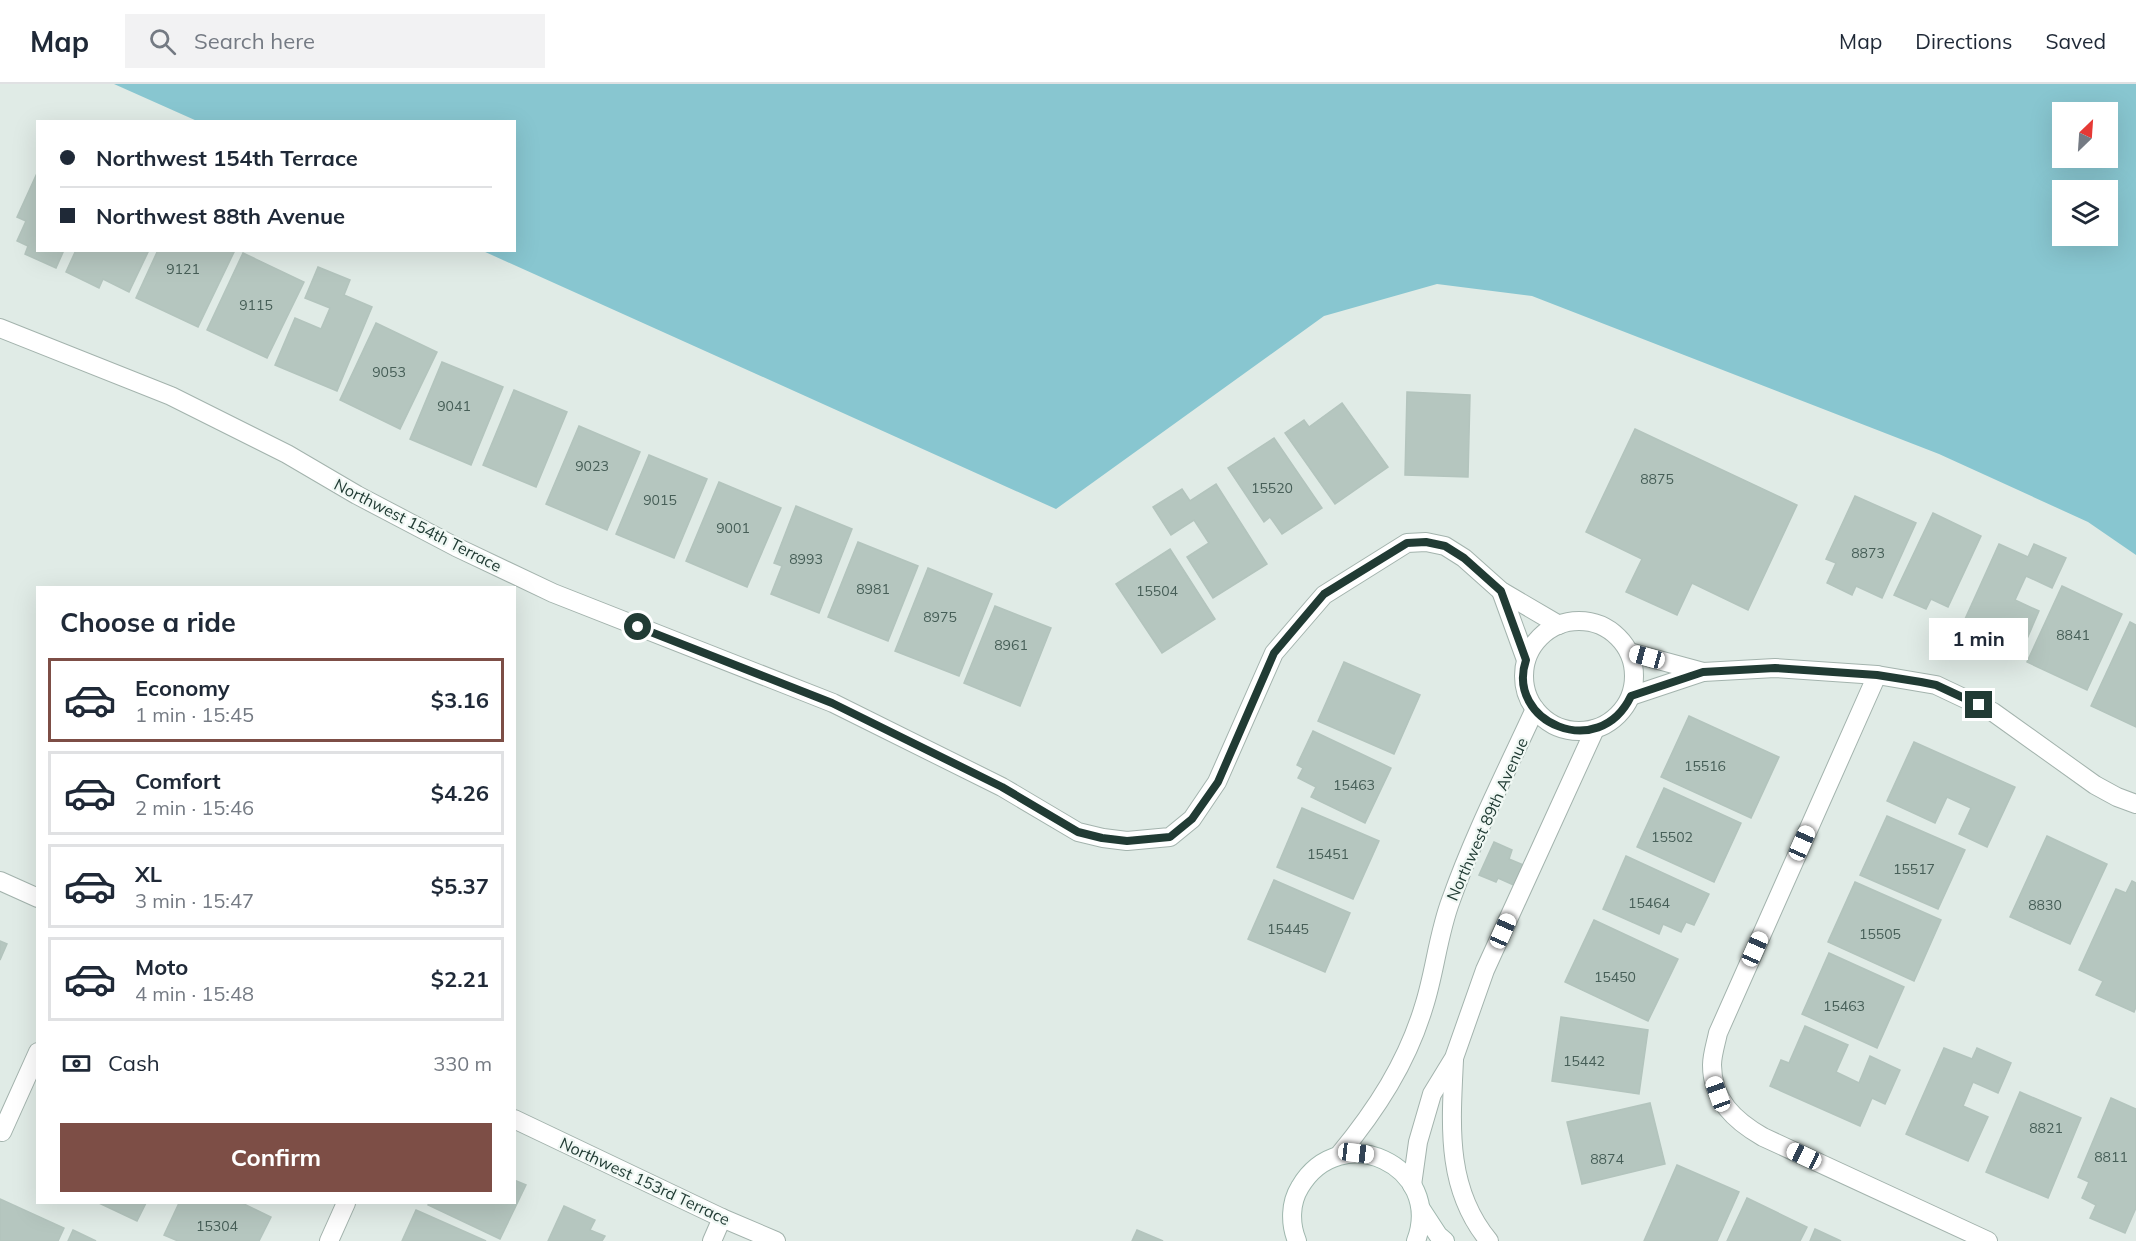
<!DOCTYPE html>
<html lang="en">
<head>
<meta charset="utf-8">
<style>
  body { margin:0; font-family:Mulish,sans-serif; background:#f2f2f3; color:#1f2937; height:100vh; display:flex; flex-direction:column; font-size:22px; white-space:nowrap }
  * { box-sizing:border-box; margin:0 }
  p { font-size:20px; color:#747a83 }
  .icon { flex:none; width:33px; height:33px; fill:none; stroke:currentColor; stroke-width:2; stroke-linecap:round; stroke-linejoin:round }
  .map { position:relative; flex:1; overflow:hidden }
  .details { position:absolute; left:36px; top:502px; width:480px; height:618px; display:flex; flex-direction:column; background:#fff; border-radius:0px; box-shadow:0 6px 24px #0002 }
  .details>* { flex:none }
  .banner { position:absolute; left:36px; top:36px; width:480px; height:132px; border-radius:0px; box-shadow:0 6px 24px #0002; display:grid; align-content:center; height:132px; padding:0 24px; background:#fff }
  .needle { width:39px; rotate:25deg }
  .fabs { position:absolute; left:2052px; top:18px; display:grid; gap:12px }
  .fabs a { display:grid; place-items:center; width:66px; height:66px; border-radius:0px; background:#fff; box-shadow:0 6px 24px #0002; font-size:30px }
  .end { position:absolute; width:27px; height:27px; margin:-14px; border:8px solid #213b34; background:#fff; box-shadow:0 0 0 3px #fff }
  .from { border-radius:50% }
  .bubble { position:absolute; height:42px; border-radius:0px; background:#fff; box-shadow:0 6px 24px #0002; font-size:20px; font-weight:700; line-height:42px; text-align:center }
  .car { position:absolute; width:18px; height:36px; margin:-18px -9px; border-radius:8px; box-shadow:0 0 4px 2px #0007; background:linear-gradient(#fff 24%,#345 0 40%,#fff 0 76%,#345 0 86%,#fff 0) }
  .banner b { display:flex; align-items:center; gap:21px; height:57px; font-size:22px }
  .banner b+b { border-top:2px solid #e0e1e3 }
  .banner i { width:15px; height:15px; background:#1f2937 }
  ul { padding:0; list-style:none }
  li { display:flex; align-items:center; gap:18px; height:84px; margin:0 12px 9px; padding:0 12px; border:3px solid #e0e1e3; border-radius:0px }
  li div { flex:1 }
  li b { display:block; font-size:22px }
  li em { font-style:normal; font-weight:700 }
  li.on { border-color:#7d4e46 }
  li>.icon { width:54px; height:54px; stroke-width:1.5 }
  h2 { padding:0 24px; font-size:27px; line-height:72px }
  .pay { display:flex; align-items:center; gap:15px; height:66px; padding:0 24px; font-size:22px }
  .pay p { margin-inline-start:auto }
  .action { display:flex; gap:12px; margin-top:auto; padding:12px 24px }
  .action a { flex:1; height:69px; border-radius:0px; background:#7d4e46; color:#fff; font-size:24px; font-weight:700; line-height:69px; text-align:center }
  header { display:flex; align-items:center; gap:36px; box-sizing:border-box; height:84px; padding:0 30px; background:#fff; border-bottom:2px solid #e0e1e3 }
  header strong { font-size:28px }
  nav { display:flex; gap:33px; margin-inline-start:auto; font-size:21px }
  .search { width:420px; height:54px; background:#f2f2f3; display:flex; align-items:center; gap:15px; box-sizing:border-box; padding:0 21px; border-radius:0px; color:#747a83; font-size:22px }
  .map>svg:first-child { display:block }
</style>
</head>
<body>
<header>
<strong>Map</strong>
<div class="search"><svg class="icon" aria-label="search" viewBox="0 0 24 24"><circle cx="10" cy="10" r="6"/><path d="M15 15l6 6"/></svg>Search here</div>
<nav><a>Map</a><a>Directions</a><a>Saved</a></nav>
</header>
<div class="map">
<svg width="2136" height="1157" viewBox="0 0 2136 1157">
  <rect width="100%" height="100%" fill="#e0ebe6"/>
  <path fill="#88c6d0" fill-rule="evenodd" d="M114,0H2136V471L2088,438L1939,370L1532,212L1437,200L1324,232L1056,425L483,167L514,166V38L197,37ZM2062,28H2108V74H2062ZM2062,106H2108V152H2062Z"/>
  <g fill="#b5c6bf" stroke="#b3c4bd" stroke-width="1.5">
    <polygon points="38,87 38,166 64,166 56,184 25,170 28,162 17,157 26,137 17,133"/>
    <polygon points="76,166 149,166 129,208 103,195 99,204 66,188"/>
    <polygon points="158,166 235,166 198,243 136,214"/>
    <polygon points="243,169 304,198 267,274 207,246"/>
    <polygon points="318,183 350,196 344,211 372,223 337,307 275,281 295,234 321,245 330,224 305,214"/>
    <polygon points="376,239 437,268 400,345 340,316"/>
    <polygon points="442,278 503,303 471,381 410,355"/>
    <polygon points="514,306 567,328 536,403 483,381"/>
    <polygon points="1407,308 1470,311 1468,393 1405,391"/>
    <polygon points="1342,319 1388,383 1335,420 1285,349 1304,336 1309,343"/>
    <polygon points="579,342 640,368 607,446 546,420"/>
    <polygon points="1635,345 1797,421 1748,526 1692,499 1677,531 1626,508 1642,475 1586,448"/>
    <polygon points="1274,354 1322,424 1282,450 1270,433 1264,438 1228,384"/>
    <polygon points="649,371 707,395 674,474 616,450"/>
    <polygon points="719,398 781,424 747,503 686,477"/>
    <polygon points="1216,400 1267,480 1213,514 1187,473 1209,459 1194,436 1171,451 1153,423 1182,405 1190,417"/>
    <polygon points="1855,412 1916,439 1882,514 1856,502 1852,511 1827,499 1836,479 1826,475"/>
    <polygon points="796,422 852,445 819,529 771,510 782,482 774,479"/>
    <polygon points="1933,429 1981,452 1948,523 1931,515 1926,525 1894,511"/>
    <polygon points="858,458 918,482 888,557 828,533"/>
    <polygon points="1999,460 2028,473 2034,460 2066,474 2052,504 2026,492 2015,516 2039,527 2020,571 1961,544"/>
    <polygon points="1170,465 1215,535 1162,569 1116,500"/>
    <polygon points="928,484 992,510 959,592 895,567"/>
    <polygon points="2062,502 2122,530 2087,606 2027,578"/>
    <polygon points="995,522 1051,544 1020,622 964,599"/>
    <polygon points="2130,538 2136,541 2136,643 2091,622"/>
    <polygon points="1344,578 1420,611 1394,670 1318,637"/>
    <polygon points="1689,632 1779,673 1751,734 1661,693"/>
    <polygon points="1313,647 1391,684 1365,739 1311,713 1316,703 1298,694 1303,684 1297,681"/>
    <polygon points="1914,658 2015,703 1987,763 1959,750 1971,724 1947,713 1935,739 1887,717"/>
    <polygon points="1664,704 1741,739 1714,798 1637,763"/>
    <polygon points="1302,724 1379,757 1353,815 1277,783"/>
    <polygon points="1887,732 1965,766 1938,825 1860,791"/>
    <polygon points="2047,752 2107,780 2070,860 2010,833"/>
    <polygon points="1494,758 1512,766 1509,775 1528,783 1518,803 1498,794 1496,798 1479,791"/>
    <polygon points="1626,772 1709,810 1694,841 1686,838 1681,848 1663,840 1659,850 1603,825"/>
    <polygon points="1274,796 1350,829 1325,888 1248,855"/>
    <polygon points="2132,797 2136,799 2136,923 2134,928 2096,911 2103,897 2079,886 2116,805 2126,809"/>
    <polygon points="1855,798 1941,836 1914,897 1828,858"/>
    <polygon points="1594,836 1678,875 1648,937 1565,898"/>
    <polygon points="0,857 7,860 0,876"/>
    <polygon points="1829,869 1904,903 1877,964 1802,930"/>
    <polygon points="1561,933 1648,946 1639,1010 1552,997"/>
    <polygon points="1805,942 1848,961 1836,988 1859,999 1870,972 1900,986 1885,1020 1872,1014 1860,1042 1770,1002 1781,976 1789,979"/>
    <polygon points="1944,964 1972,975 1977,964 2011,979 1998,1009 1973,998 1963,1022 1988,1033 1968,1077 1906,1050"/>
    <polygon points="2020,1008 2081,1034 2048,1114 1986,1088"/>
    <polygon points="2111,1014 2136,1025 2136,1124 2125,1149 2090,1134 2096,1121 2082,1114 2089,1098 2078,1093"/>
    <polygon points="1650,1019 1665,1080 1582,1100 1567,1038"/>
    <polygon points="1677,1081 1739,1108 1717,1157 1644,1157"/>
    <polygon points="514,1096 526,1101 500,1155 428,1121 429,1119 514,1119"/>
    <polygon points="1747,1114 1807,1143 1800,1157 1727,1157"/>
    <polygon points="0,1115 64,1144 58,1157 0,1157"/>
    <polygon points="99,1119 146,1119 137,1137"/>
    <polygon points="179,1119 242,1119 271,1133 259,1157 178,1157 164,1151"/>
    <polygon points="564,1122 595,1136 590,1146 605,1152 602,1157 548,1157"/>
    <polygon points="416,1126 486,1157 402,1157"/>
    <polygon points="1815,1145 1841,1157 1810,1157"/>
    <polygon points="73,1146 96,1157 68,1157"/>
    <polygon points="1137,1146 1163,1157 1132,1157"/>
  </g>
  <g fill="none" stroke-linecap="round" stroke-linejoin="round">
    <g stroke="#a3b3ad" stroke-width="20">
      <g id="street">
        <polyline points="0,244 171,312 287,370 357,411 456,463 553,509 833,619 1002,703 1078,748 1103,754 1127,757 1170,753 1192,735 1217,698 1274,569 1324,511 1407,459 1426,458 1445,462 1464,474 1501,507 1559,541"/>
        <polyline points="1501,507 1526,576"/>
        <circle cx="1579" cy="592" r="55"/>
        <polyline points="1629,568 1703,588"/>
        <path d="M1877,591L1718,949C1716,959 1712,971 1712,981C1712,1016 1735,1037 1763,1053L1988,1157"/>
        <polyline points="1631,612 1703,588 1775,584 1877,591 1936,601 1993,628 2095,701 2117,713 2136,720"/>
        <polyline points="0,797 38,814"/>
        <path d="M1454,976C1451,1040 1445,1104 1489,1157"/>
        <polyline points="514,1035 722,1134 776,1157"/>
        <polyline points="2,1048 38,968"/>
        <path d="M1339,1071C1376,1026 1407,979 1424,922C1435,888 1438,850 1451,816C1474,751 1506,688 1535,625"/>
        <polyline points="1412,1101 1418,1058 1432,1010 1454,974 1485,886 1595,645"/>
        <polyline points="329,1157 346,1119"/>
        <polyline points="712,1157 722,1134"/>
      </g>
    </g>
    <g stroke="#9fb7ae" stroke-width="20">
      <g id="secondary">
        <polyline points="1421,1125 1438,1151 1445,1157"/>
        <path d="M1297,1157C1290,1140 1290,1119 1300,1103C1341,1034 1444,1082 1416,1157"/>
      </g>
    </g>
    <use href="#street" stroke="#fff" stroke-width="18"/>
    <use href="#secondary" stroke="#fff" stroke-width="18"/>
  </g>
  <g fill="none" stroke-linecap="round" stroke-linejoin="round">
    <path stroke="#213b34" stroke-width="8" d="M638,543L832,619L1002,703L1078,748L1102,754L1127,757L1170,753L1192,735L1218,698L1274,569L1324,510L1407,459L1426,458L1445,462L1464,474L1501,507L1526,576C1505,638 1599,679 1631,612L1703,588L1775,584L1877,591L1921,598L1936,601L1979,621"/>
  </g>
  <g text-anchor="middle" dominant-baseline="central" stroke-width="4.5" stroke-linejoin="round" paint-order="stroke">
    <g font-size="14" fill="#465e57">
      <text x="183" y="185">9121</text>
      <text x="256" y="221">9115</text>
      <text x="389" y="288">9053</text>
      <text x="454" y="322">9041</text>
      <text x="592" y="382">9023</text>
      <text x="1657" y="395">8875</text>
      <text x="1272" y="404">15520</text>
      <text x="660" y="416">9015</text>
      <text x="733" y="444">9001</text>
      <text x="1868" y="469">8873</text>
      <text x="806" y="475">8993</text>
      <text x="873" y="505">8981</text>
      <text x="1157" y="507">15504</text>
      <text x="940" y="533">8975</text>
      <text x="2073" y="551">8841</text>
      <text x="1011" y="561">8961</text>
      <text x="1705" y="682">15516</text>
      <text x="1354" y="701">15463</text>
      <text x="1672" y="753">15502</text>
      <text x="1328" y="770">15451</text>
      <text x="1914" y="785">15517</text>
      <text x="1649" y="819">15464</text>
      <text x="2045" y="821">8830</text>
      <text x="1288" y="845">15445</text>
      <text x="1880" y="850">15505</text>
      <text x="1615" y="893">15450</text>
      <text x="1844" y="922">15463</text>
      <text x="1584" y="977">15442</text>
      <text x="2046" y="1044">8821</text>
      <text x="2111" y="1073">8811</text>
      <text x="1607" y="1075">8874</text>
      <text x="217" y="1142">15304</text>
    </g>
    <g font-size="16" fill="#213b34" stroke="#f0f8f4">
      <text transform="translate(418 441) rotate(27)">Northwest 154th Terrace</text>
      <text transform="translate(1487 735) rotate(-66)">Northwest 89th Avenue</text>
      <text transform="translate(645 1097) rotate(25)">Northwest 153rd Terrace</text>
    </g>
  </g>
</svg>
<div class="fabs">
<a><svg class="needle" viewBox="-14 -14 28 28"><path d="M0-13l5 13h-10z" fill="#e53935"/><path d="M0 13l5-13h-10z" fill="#747a83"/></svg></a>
<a><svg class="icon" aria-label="layers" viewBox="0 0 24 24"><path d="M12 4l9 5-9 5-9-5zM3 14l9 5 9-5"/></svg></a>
</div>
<i class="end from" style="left:638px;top:543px"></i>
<i class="end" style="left:1979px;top:621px"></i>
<div class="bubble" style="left:1929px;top:534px;width:99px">1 min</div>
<i class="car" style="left:1647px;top:573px;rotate:285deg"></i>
<i class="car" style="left:1802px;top:759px;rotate:24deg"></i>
<i class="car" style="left:1503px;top:847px;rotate:24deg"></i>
<i class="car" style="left:1755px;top:865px;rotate:24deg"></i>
<i class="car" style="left:1718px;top:1010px;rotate:340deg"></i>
<i class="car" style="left:1356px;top:1069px;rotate:97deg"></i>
<i class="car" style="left:1804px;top:1072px;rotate:295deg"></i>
<div class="banner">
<b><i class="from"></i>Northwest 154th Terrace</b>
<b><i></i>Northwest 88th Avenue</b>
</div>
<section class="details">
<h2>Choose a ride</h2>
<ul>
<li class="on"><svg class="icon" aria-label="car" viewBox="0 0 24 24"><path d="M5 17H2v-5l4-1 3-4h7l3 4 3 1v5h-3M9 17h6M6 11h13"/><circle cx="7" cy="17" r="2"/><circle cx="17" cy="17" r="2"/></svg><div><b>Economy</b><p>1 min · 15:45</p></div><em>$3.16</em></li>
<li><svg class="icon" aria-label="car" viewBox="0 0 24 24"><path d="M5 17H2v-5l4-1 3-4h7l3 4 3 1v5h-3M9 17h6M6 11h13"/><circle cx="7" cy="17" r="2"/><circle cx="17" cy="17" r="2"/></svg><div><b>Comfort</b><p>2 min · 15:46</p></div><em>$4.26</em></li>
<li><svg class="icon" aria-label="car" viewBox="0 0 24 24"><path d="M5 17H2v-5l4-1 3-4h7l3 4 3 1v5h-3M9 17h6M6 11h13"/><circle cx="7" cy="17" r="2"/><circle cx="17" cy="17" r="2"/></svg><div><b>XL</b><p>3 min · 15:47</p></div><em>$5.37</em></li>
<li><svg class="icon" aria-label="car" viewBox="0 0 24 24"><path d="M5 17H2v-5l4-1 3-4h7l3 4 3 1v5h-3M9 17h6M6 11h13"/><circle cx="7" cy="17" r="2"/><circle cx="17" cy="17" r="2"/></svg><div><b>Moto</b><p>4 min · 15:48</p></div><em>$2.21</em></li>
</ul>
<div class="pay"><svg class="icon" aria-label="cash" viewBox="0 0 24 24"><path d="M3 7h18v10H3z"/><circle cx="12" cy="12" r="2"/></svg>Cash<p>330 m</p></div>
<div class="action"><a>Confirm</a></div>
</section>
</div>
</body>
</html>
